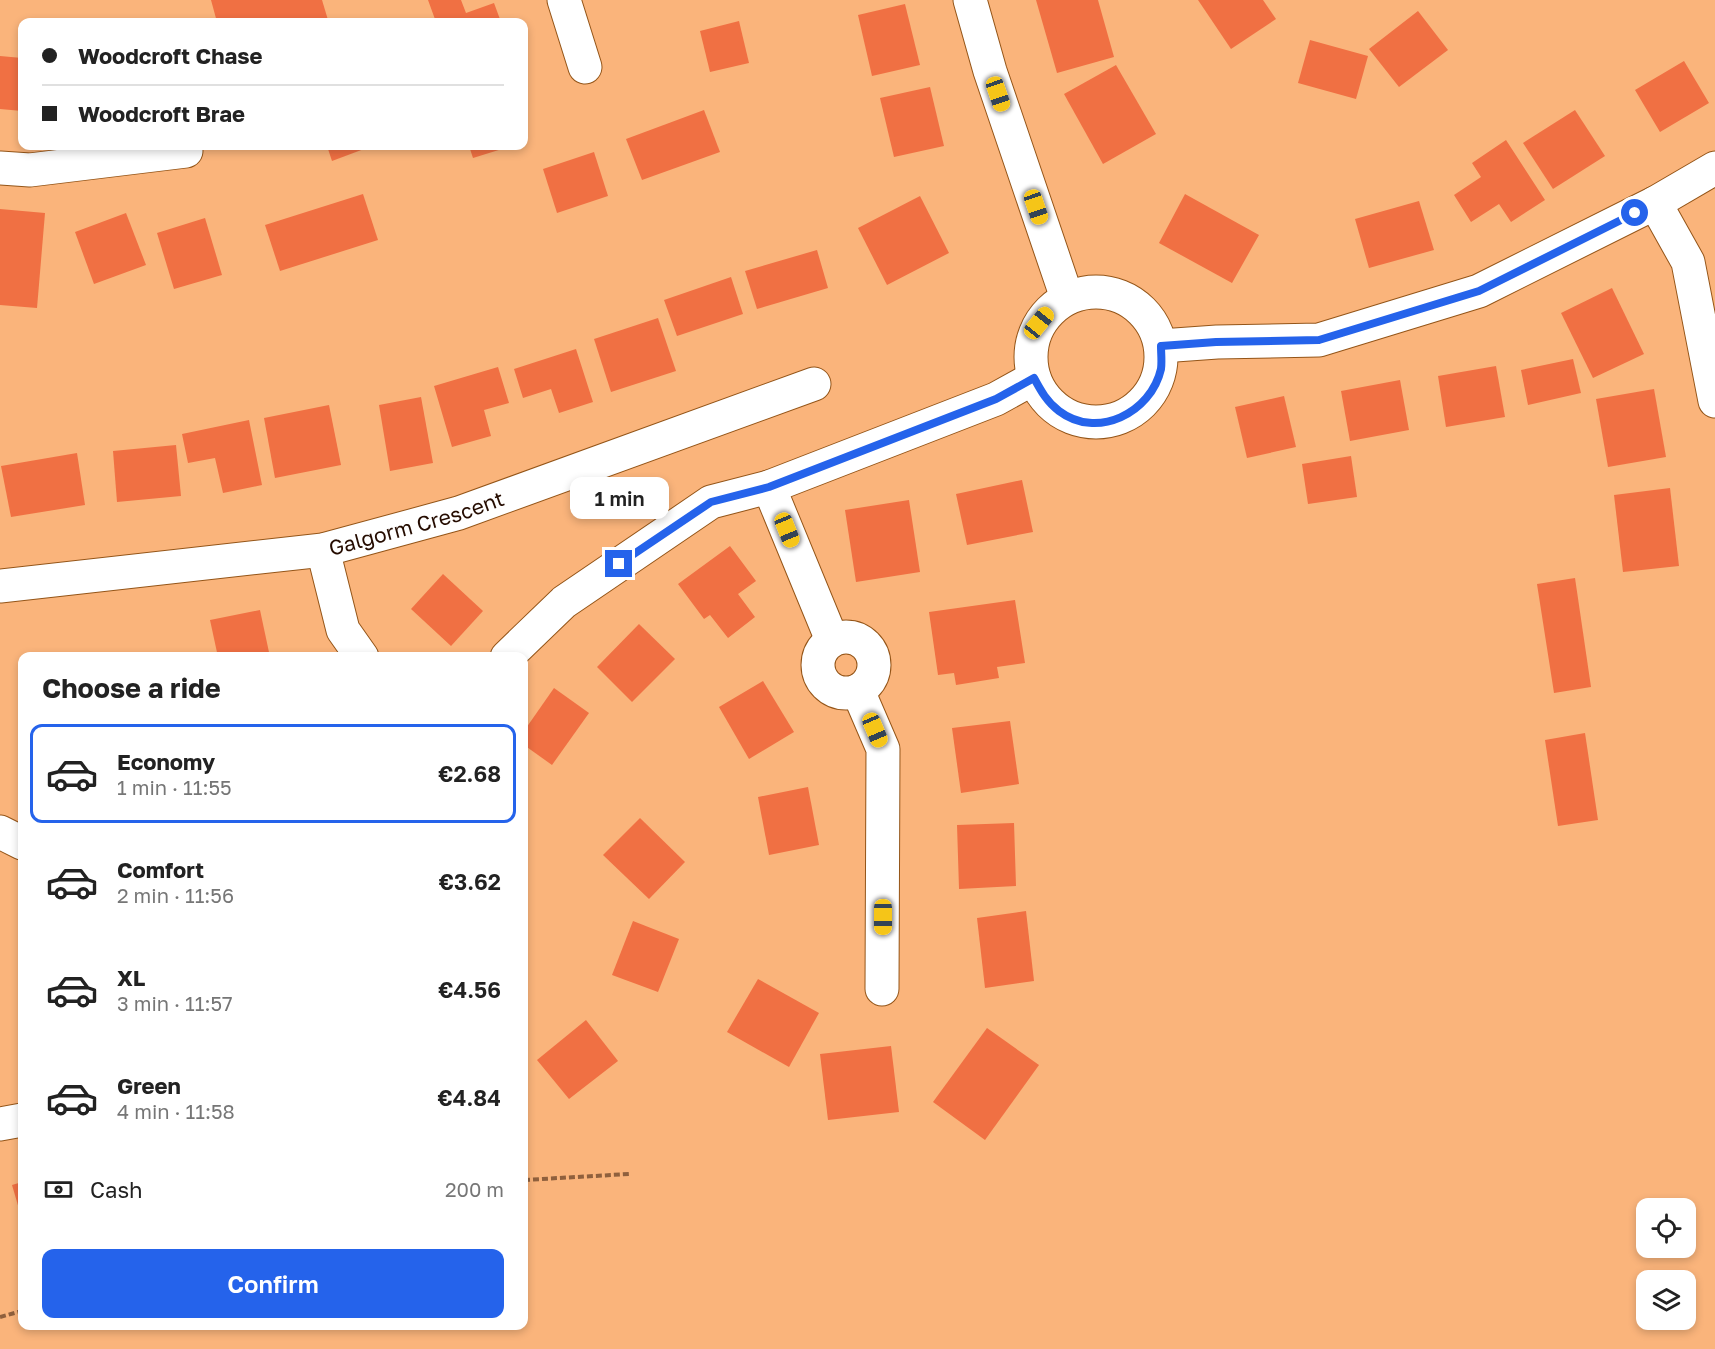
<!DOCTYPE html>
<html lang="en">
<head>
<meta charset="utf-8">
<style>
  body { margin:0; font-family:"Golos Text",sans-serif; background:#f6f6f6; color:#222; height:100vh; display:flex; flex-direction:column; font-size:22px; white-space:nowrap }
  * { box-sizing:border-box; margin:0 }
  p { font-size:20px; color:#767676 }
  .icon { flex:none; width:33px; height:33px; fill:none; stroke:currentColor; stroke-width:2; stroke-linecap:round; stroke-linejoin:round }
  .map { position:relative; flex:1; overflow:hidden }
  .details { position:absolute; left:18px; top:652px; width:510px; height:678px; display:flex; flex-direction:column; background:#fff; border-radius:12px; box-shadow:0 3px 9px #0003 }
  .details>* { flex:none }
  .banner { position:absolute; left:18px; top:18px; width:510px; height:132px; border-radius:12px; box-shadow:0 3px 9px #0003; display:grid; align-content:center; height:132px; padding:0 24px; background:#fff }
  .buttons { position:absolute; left:1636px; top:1198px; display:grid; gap:12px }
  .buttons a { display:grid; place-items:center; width:60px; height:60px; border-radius:12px; background:#fff; box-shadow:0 3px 9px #0003; font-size:30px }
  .end { position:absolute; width:27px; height:27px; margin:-14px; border:8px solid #2563eb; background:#fff; box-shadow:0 0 0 3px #fff }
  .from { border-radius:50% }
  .bubble { position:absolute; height:42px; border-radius:12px; background:#fff; box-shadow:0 3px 9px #0003; font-size:20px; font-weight:600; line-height:42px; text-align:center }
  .car { position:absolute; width:18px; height:36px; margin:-18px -9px; border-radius:8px; box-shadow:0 0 4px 2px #0007; background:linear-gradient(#f5c518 24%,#345 0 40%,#f5c518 0 76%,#345 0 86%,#f5c518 0) }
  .banner b { display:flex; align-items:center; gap:21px; height:57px; font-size:22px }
  .banner b+b { border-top:2px solid #e0e0e0 }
  .banner i { width:15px; height:15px; background:#222 }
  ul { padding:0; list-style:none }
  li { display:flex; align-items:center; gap:18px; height:99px; margin:0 12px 9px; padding:0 12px; border:3px solid transparent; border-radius:12px }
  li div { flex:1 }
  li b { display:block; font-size:22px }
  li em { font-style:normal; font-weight:600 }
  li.active { border-color:#2563eb }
  li>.icon { width:54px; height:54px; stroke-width:1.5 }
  h2 { padding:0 24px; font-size:27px; line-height:72px }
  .pay { display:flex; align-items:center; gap:15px; height:66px; padding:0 24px; font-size:22px }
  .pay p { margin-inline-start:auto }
  .button { display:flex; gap:12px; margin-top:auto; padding:12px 24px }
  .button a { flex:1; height:69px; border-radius:12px; background:#2563eb; color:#fff; font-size:24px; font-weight:600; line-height:69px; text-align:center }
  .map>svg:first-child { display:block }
</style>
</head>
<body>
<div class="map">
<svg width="1715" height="1349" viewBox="0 0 1715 1349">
  <rect width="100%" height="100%" fill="#fab47b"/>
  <g fill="#f07043">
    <polygon points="211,0 322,0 328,20 317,22 217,22"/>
    <polygon points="428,0 461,0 466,13 494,3 501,22 436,22"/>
    <polygon points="1036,0 1098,0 1114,57 1057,73"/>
    <polygon points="1198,0 1263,0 1276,19 1231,49"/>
    <polygon points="905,4 920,65 872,76 858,15"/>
    <polygon points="1418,11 1448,50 1399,87 1369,49"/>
    <polygon points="739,21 749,63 710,72 700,31"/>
    <polygon points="1310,40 1368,56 1356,99 1298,83"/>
    <polygon points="0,56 22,58 22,111 0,109"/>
    <polygon points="1684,61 1709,103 1660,132 1635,90"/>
    <polygon points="1116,65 1156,134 1103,164 1064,94"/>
    <polygon points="930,87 944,146 894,157 880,98"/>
    <polygon points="704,110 720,152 642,180 626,139"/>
    <polygon points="1575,110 1605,156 1553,189 1523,143"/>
    <polygon points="1506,140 1545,200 1511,222 1499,204 1471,222 1454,195 1481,177 1472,163"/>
    <polygon points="327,146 372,146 332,161"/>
    <polygon points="469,146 512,146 473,158"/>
    <polygon points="594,152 608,196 557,213 543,169"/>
    <polygon points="363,194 378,240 280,271 265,225"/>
    <polygon points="1185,194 1259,235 1232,283 1159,243"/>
    <polygon points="920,196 949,253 887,285 858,228"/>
    <polygon points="1419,201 1434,250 1369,268 1355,219"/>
    <polygon points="0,209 45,213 37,308 0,305"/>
    <polygon points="126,213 146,265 94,284 75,232"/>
    <polygon points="205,218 222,275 174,289 157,233"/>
    <polygon points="817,250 828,288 757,309 745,271"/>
    <polygon points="731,277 743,314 677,336 664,300"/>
    <polygon points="1612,288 1644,354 1593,378 1561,313"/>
    <polygon points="658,318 676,371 611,392 594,339"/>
    <polygon points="576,349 593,402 559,413 551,389 523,398 514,369"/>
    <polygon points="1573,359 1581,393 1528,405 1521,370"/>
    <polygon points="1496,366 1505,417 1446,427 1438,376"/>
    <polygon points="498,367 509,403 484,410 491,436 452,447 434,386"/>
    <polygon points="1400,380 1409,430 1350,441 1341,391"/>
    <polygon points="1654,389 1666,457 1608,467 1596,399"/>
    <polygon points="1284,396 1296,447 1247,458 1235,407"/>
    <polygon points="421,397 433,463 390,471 379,405"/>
    <polygon points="329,405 341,465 275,478 264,418"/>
    <polygon points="249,420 262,485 223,493 215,458 188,463 182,434"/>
    <polygon points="176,445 181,496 117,502 113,451"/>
    <polygon points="77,453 85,505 11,517 1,466"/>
    <polygon points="1351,456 1357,497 1308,504 1302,464"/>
    <polygon points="1022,480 1033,532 967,545 956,494"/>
    <polygon points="1670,488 1679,566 1623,572 1614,495"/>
    <polygon points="909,500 920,572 856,582 845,510"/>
    <polygon points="730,546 756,581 738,594 755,617 728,638 710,615 704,619 678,584"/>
    <polygon points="443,574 483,611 451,646 411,609"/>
    <polygon points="1575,578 1591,687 1554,693 1537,584"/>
    <polygon points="1015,600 1025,663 997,667 999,678 956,685 954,673 938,675 929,612"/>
    <polygon points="260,610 270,657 218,657 210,620"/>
    <polygon points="639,624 675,659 632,702 597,667"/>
    <polygon points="763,681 794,732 749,759 719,707"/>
    <polygon points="554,688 589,713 552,765 524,745 524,731"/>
    <polygon points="1010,721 1019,784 961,793 952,728"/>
    <polygon points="1585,733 1598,820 1558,826 1545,740"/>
    <polygon points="808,787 819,845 769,855 758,797"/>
    <polygon points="640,818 685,862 649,899 603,855"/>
    <polygon points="1014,823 1016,886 959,889 957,825"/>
    <polygon points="1026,911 1034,981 985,988 977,918"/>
    <polygon points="633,921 679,939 658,992 612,975"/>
    <polygon points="758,979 819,1013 789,1067 727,1032"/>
    <polygon points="586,1020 618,1061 569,1099 537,1060"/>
    <polygon points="987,1028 1039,1065 985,1140 933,1102"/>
    <polygon points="891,1046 899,1112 828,1120 820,1054"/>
    <polygon points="22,1182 22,1219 12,1185"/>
  </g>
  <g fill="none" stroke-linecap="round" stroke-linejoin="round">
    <g stroke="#945518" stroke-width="35">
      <g id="minor">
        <polyline points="564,0 585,67"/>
        <polyline points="970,0 990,71 1067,298"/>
        <polyline points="0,168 30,170 186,151"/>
        <polyline points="1655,203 1688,262 1715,401"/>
        <circle cx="1096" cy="357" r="65"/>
        <polyline points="1161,346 1217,342 1319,340 1479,291 1655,203 1715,168"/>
        <polyline points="769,487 832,640"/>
        <polyline points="323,550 343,630 362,657"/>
        <path id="s1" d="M0,586L323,550L459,513L814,384"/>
        <circle cx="846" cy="665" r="28"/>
        <polyline points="507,657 564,602 711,502 769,487 996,399 1034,378"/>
        <polyline points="858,691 883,749 882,989"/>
        <polyline points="0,832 22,843"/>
        <polyline points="0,1124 22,1120"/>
      </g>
    </g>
    <g stroke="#8f603d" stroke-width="4" stroke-dasharray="6 3" stroke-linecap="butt">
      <polyline points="524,1180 629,1174"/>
      <polyline points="0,1317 22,1311"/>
    </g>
    <use href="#minor" stroke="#fff" stroke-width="33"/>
  </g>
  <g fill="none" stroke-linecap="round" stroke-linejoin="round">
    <path stroke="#2563eb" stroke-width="8" d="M619,564L711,502L769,487L996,399L1034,378C1041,391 1047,402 1059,411C1097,440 1151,413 1161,369C1162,362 1161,353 1161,346L1216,342L1319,340L1479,291L1635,213"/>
  </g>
  <g text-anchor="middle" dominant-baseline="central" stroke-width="5" stroke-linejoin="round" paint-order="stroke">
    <g font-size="21" fill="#250c00" stroke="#fec598">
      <text stroke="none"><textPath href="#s1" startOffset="422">Galgorm Crescent</textPath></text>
    </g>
  </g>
</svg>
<div class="buttons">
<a><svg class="icon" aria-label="locate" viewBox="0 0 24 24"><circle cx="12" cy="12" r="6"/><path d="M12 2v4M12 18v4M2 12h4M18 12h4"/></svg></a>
<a><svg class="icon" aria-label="layers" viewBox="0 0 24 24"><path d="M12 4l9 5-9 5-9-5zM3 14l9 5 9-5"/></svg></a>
</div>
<i class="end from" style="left:1635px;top:213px"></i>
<i class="end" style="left:619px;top:564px"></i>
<div class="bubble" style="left:570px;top:477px;width:99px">1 min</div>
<i class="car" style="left:998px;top:94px;rotate:161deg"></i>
<i class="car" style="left:1036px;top:207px;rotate:161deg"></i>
<i class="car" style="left:1039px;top:323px;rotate:39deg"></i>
<i class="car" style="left:787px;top:530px;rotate:158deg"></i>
<i class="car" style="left:875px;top:730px;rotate:157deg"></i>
<i class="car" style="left:883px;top:917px;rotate:180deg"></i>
<div class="banner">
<b><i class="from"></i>Woodcroft Chase</b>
<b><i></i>Woodcroft Brae</b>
</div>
<section class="details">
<h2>Choose a ride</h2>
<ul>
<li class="active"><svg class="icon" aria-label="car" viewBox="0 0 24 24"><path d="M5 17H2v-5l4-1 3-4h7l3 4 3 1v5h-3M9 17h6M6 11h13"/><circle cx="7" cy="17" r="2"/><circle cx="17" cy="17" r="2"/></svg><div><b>Economy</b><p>1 min · 11:55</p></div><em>€2.68</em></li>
<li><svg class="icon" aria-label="car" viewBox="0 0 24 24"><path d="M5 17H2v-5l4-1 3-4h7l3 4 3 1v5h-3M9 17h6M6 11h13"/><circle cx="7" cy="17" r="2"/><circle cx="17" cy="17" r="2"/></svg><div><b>Comfort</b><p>2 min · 11:56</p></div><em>€3.62</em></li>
<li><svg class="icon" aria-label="car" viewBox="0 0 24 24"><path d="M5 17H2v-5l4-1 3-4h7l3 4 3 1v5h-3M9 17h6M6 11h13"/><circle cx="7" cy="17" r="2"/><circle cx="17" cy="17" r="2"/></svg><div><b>XL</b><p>3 min · 11:57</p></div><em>€4.56</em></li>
<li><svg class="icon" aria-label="car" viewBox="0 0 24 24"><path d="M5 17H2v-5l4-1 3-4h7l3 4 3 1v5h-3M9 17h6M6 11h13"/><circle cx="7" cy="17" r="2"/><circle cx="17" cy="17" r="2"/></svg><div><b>Green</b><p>4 min · 11:58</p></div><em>€4.84</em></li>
</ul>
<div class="pay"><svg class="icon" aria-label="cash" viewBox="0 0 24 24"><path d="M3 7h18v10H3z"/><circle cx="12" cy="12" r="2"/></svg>Cash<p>200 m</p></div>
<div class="button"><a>Confirm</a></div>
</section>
</div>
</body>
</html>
